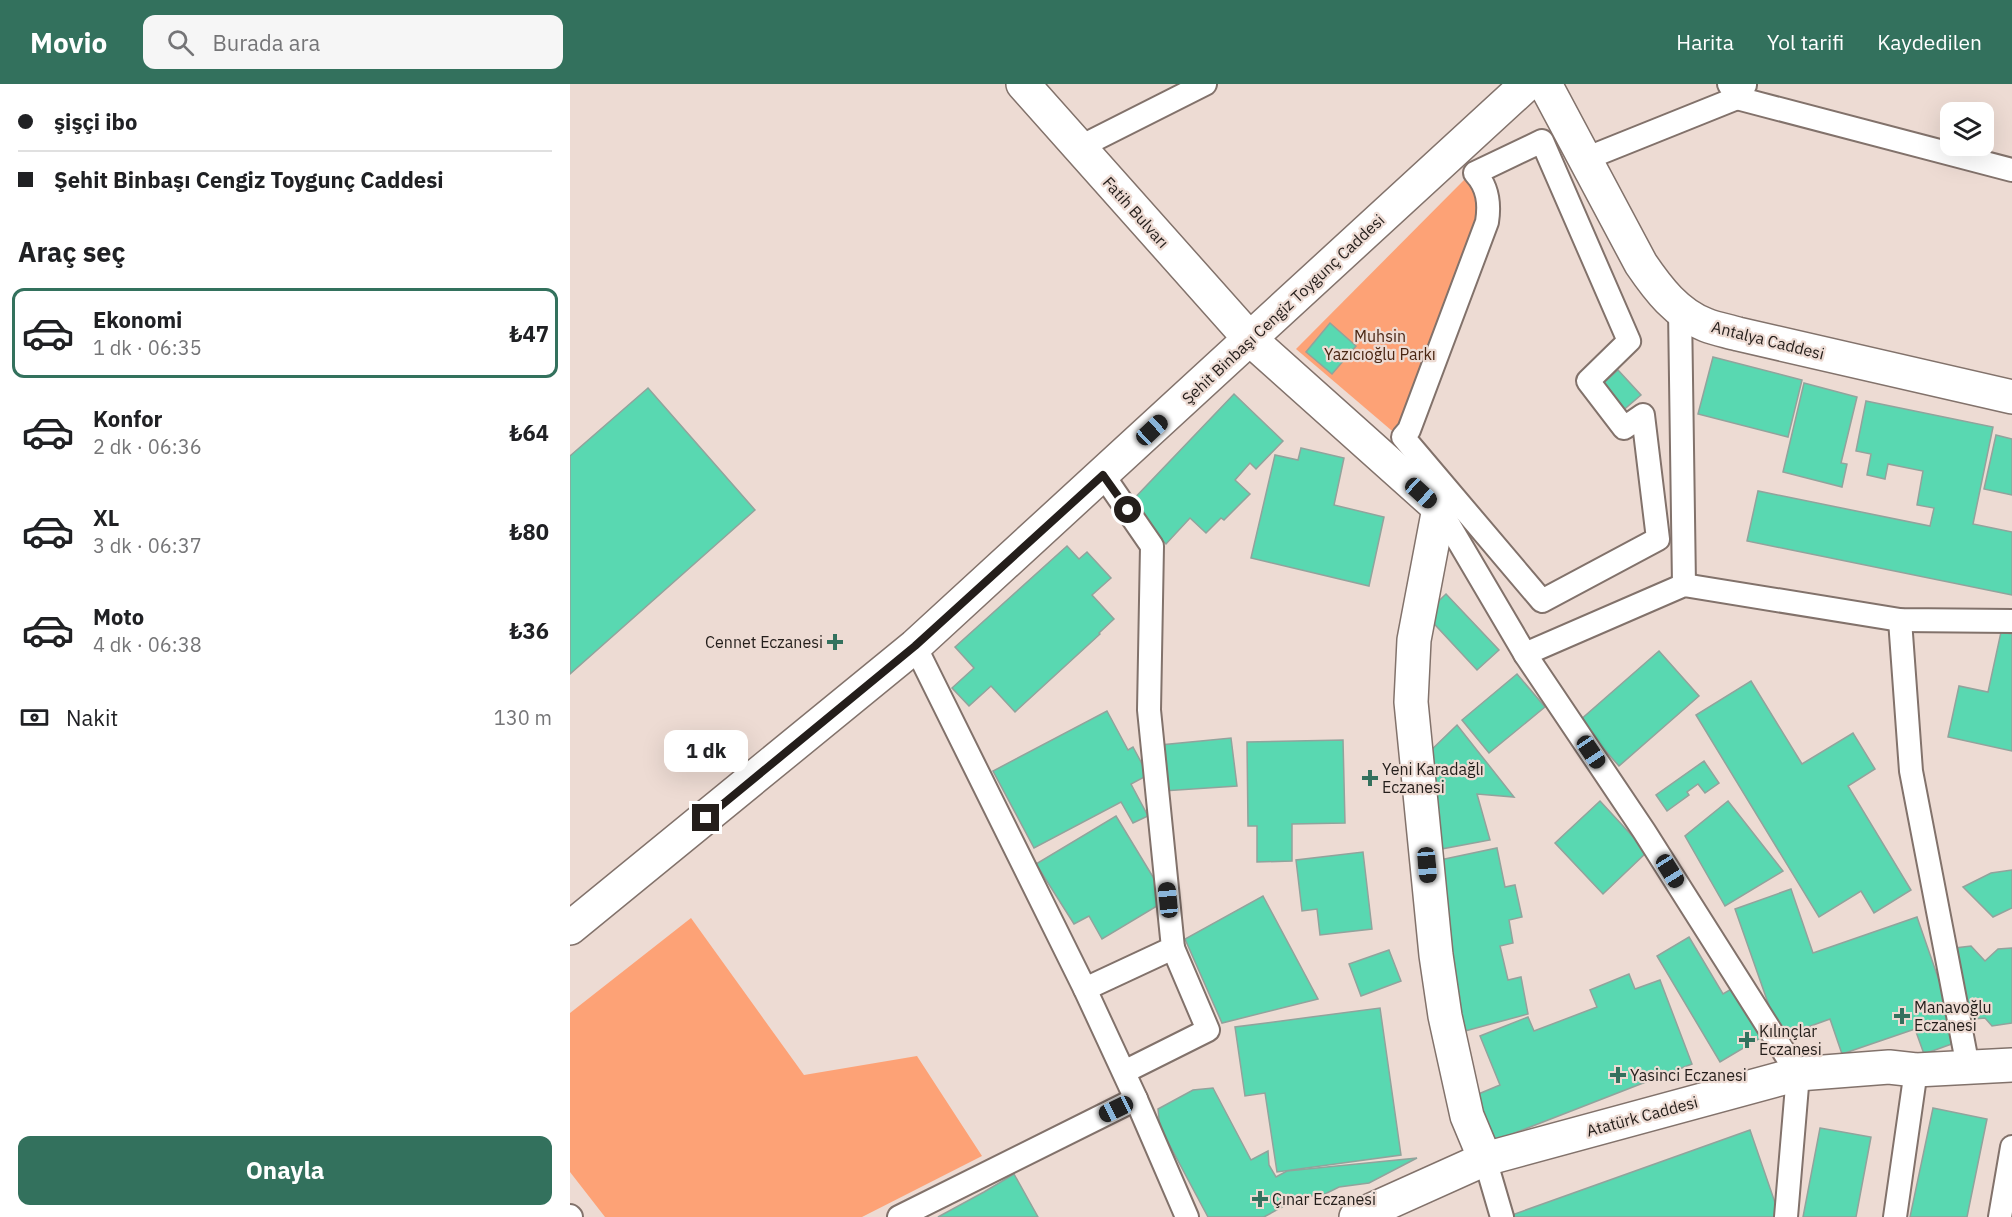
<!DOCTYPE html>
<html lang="tr">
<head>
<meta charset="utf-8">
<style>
  body { margin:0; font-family:"IBM Plex Sans",sans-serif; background:#f6f6f6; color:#202124; height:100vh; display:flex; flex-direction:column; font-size:22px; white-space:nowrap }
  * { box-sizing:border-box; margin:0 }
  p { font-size:20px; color:#757577 }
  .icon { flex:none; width:33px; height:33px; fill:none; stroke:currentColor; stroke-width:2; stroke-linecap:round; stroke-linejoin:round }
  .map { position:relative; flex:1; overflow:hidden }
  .sheet { display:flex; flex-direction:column; background:#fff; width:570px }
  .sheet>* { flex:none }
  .top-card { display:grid; align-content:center; height:132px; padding:0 18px; background:#fff }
  .controls { position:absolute; left:1370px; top:18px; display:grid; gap:12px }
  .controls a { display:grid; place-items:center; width:54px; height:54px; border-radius:12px; background:#fff; box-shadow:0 6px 24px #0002; font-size:30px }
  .end { position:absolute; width:27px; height:27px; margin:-14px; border:8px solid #241e1b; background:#fff; box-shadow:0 0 0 3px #fff }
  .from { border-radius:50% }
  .bubble { position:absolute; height:42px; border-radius:12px; background:#fff; box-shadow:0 6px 24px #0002; font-size:20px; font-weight:800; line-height:42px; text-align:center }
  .car { position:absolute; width:18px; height:36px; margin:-18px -9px; border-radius:8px; box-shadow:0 0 4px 2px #0007; background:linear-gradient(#222 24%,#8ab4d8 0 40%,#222 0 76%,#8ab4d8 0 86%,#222 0) }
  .top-card b { display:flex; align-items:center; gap:21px; height:57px; font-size:22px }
  .top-card b+b { border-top:2px solid #e0e0e0 }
  .top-card i { width:15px; height:15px; background:#202124 }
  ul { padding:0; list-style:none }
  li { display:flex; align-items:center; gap:18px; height:90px; margin:0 12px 9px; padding:0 6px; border:3px solid transparent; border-radius:12px }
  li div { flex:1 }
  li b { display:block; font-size:22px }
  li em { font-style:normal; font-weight:800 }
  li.active { border-color:#33715d }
  li>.icon { width:54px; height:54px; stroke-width:1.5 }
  h2 { padding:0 18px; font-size:27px; line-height:72px }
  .pay { display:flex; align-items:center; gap:15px; height:66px; padding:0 18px; font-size:22px }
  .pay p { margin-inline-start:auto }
  .action { display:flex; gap:12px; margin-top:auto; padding:12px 18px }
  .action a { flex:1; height:69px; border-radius:12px; background:#33715d; color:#fff; font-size:24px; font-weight:800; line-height:69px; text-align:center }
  header { display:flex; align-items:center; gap:36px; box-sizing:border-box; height:84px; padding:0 30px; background:#33715d; color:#fff }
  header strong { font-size:28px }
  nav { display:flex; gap:33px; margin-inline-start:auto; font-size:21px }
  .search { width:420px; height:54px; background:#f6f6f6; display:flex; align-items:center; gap:15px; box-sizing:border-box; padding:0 21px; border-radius:12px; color:#757577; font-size:22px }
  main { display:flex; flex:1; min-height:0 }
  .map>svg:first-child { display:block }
</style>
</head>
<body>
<header>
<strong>Movio</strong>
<div class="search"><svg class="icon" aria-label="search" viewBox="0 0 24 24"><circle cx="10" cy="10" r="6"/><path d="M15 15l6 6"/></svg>Burada ara</div>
<nav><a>Harita</a><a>Yol tarifi</a><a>Kaydedilen</a></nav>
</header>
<main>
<section class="sheet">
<div class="top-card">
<b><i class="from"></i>şişçi ibo</b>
<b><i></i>Şehit Binbaşı Cengiz Toygunç Caddesi</b>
</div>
<h2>Araç seç</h2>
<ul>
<li class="active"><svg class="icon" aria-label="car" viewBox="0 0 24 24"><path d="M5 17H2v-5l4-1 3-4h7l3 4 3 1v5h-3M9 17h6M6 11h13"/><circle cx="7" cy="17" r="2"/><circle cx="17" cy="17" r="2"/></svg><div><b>Ekonomi</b><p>1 dk · 06:35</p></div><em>₺47</em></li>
<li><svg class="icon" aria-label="car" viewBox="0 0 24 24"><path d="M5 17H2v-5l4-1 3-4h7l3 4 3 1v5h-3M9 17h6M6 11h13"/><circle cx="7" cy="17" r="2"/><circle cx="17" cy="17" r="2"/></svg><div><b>Konfor</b><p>2 dk · 06:36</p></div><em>₺64</em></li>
<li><svg class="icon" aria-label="car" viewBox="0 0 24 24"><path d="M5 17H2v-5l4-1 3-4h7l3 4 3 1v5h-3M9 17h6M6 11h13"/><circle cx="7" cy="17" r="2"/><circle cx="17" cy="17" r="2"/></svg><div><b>XL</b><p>3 dk · 06:37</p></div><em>₺80</em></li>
<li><svg class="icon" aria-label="car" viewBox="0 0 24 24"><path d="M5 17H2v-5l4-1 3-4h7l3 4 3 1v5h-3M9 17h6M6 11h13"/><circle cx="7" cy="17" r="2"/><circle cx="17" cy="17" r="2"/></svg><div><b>Moto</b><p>4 dk · 06:38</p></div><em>₺36</em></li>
</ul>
<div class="pay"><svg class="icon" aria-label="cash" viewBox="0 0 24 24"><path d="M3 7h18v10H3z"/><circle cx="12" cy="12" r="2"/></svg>Nakit<p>130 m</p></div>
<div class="action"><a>Onayla</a></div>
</section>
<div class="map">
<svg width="1442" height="1133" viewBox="0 0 1442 1133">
  <rect width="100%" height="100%" fill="#eddbd3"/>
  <g fill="#fda276">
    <polygon points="897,93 919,124 833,353 821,346 726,265"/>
    <polygon points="121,834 234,991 347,972 412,1072 292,1133 35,1133 0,1088 0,929"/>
  </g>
  <g fill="#59d8b1" stroke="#91a39c" stroke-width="1.5">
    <polygon points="760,239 786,262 762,290 736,268"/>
    <polygon points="1143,273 1232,296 1218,353 1128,330"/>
    <polygon points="1048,286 1071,311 1050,329 1028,304"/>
    <polygon points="1234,299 1287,313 1271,379 1277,380 1272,403 1213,388"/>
    <polygon points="78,304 185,426 0,590 0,372"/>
    <polygon points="664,310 713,357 686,385 680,379 665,396 680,410 654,436 651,434 636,449 620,434 596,460 557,422"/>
    <polygon points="1296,317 1423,343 1403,440 1442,448 1442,511 1177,457 1188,407 1360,442 1364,424 1347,421 1353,387 1318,380 1315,395 1297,391 1301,370 1286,367"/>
    <polygon points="1426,351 1442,355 1442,411 1414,405"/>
    <polygon points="731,364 774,374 764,421 814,433 799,502 681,474 705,371 728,376"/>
    <polygon points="497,462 509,475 517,468 541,494 522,511 544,535 529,549 530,550 445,628 421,602 399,622 382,604 404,584 385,563"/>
    <polygon points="876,510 929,566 907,586 855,530"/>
    <polygon points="1431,548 1442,550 1442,667 1378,653 1389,602 1418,608"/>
    <polygon points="1089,567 1129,612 1049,682 1009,637"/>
    <polygon points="947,590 975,623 919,669 892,636"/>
    <polygon points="1181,597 1232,680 1283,649 1305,685 1278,702 1341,806 1304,829 1291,807 1249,833 1126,631"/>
    <polygon points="537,627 558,666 563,663 578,691 561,700 578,732 563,739 551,718 464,764 423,687"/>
    <polygon points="887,641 944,713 907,710 920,756 866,766 854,673"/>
    <polygon points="661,654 667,702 593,707 590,661"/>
    <polygon points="773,656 775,739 722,740 722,777 687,778 687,742 678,742 677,658"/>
    <polygon points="1134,677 1149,699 1135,709 1128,700 1117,708 1119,711 1097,727 1086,711"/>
    <polygon points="1030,717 1077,768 1033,810 985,759"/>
    <polygon points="1158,717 1213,787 1155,822 1115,752"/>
    <polygon points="546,732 597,816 532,855 519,832 504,840 466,780"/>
    <polygon points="927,764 935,803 945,801 952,833 939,836 943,859 930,862 938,896 951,893 958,930 895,947 860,778"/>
    <polygon points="793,768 802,845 750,851 747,825 732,827 726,776"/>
    <polygon points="1442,786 1442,824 1423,833 1393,803 1421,789"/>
    <polygon points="1221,805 1243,869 1347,833 1390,957 1354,970 1345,945 1272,970 1260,935 1210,953 1165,825"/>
    <polygon points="693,812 748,915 652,939 615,855"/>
    <polygon points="1119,853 1153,910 1168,901 1197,950 1150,978 1087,872"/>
    <polygon points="1401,862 1415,877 1428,865 1442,864 1442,939 1422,942 1415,934 1393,936 1385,864"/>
    <polygon points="819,866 831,897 791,912 779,880"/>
    <polygon points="1059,890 1065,905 1090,896 1122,980 924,1057 906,1011 930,1001 910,952 958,933 964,947 1027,923 1020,906"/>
    <polygon points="810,924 831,1071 707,1088 695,1009 675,1012 665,943"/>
    <polygon points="643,1004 681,1076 698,1067 699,1081 706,1093 717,1087 847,1074 799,1099 769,1103 753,1111 730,1113 694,1133 638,1133 590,1043 588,1025 623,1006"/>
    <polygon points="1363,1024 1417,1035 1397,1133 1340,1133"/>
    <polygon points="1250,1044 1301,1053 1286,1133 1233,1133"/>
    <polygon points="1180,1046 1210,1133 940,1133 939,1132"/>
    <polygon points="444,1090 468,1133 368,1133 414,1108"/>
  </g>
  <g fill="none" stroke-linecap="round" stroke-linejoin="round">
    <g stroke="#82726b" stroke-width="26">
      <g id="street">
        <polyline points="1159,0 1167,14 1442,86"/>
        <path d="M972,57L1059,257L1018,297L1054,344L1073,331L1088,455L972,517L833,353L839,346L917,138C920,119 918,103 905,89Z"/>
        <polyline points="508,64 635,0"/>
        <polyline points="1015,75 1167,14 1175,1"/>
        <polyline points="1110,226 1114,501"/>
        <polyline points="869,424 955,570 1074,747 1228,990 1216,1133"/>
        <polyline points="1330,536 1341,687 1398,983"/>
        <polyline points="345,562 515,905 566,1015 617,1133"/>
        <polyline points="955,570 1114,501 1330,536 1442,537"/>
        <polyline points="515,905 603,864 579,626 582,462 533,391"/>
        <polyline points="554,988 638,946 603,864"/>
        <polyline points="915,1075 932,1133"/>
        <polyline points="0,1132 1,1133"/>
        <polyline points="329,1133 566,1015"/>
        <polyline points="1325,1133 1346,986"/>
        <polyline points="1430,1133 1442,1063"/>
      </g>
    </g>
    <g stroke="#82726b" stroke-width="36">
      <g id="secondary">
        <polyline points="453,0 680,255 869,424 844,556 841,618 866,871 875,932 897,1032 915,1075"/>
        <path d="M975,0L1071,180C1088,205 1107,230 1136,241C1146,245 1158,247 1168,250L1442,313"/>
        <polyline points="0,844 345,562 957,0"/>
      </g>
    </g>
    <g stroke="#82726b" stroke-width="36">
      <polyline id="primary" points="786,1133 915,1075 1228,990 1319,983 1346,986 1442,981"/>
    </g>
    <use href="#street" stroke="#fff" stroke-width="22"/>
    <use href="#secondary" stroke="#fff" stroke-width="33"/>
    <use href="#primary" stroke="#fff" stroke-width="33"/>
  </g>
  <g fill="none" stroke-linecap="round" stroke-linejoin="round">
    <polyline stroke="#241e1b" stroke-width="8" points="136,734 345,562 533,391 558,426"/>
  </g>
  <g fill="#33715d" stroke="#eddbd3" stroke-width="2">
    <path d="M262 549h6v6h6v6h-6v6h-6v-6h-6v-6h6z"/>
    <path d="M797 685h6v6h6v6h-6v6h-6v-6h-6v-6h6z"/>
    <path d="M1329 923h6v6h6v6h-6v6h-6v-6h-6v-6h6z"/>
    <path d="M1174 947h6v6h6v6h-6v6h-6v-6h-6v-6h6z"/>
    <path d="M1045 982h6v6h6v6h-6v6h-6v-6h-6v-6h6z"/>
    <path d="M687 1106h6v6h6v6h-6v6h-6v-6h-6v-6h6z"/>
  </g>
  <g text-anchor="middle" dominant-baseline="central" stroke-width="4.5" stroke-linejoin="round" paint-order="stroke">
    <g font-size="16" fill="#241e1b" stroke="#eddbd3">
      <text transform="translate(566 128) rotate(48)">Fatih Bulvarı</text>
      <text transform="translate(713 225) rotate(-43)">Şehit Binbaşı Cengiz Toygunç Caddesi</text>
      <text transform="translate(1198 256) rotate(14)">Antalya Caddesi</text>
      <text transform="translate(1072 1032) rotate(-15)">Atatürk Caddesi</text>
    </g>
    <g font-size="16" fill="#4a2613" stroke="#eddbd3">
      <text x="810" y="252">Muhsin<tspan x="810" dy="18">Yazıcıoğlu Parkı</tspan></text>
    </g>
    <g font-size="16" fill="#241e1b" stroke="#eddbd3" text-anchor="start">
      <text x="253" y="558" text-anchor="end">Cennet Eczanesi</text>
      <text x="812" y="685">Yeni Karadağlı<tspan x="812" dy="18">Eczanesi</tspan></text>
      <text x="1344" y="923">Manavoğlu<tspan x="1344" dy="18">Eczanesi</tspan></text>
      <text x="1189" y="947">Kılınçlar<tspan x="1189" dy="18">Eczanesi</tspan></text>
      <text x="1060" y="991">Yasinci Eczanesi</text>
      <text x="702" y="1115">Çınar Eczanesi</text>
    </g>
  </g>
</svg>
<div class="controls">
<a><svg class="icon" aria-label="layers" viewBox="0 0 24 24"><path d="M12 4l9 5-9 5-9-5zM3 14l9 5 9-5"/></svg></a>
</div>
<i class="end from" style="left:558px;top:426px"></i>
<i class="end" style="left:136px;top:734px"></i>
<div class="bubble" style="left:94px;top:646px;width:84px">1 dk</div>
<i class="car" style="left:582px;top:346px;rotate:47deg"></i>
<i class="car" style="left:851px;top:409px;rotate:132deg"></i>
<i class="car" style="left:1021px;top:668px;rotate:146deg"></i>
<i class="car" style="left:857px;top:781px;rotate:175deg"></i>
<i class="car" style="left:1100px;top:787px;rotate:148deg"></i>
<i class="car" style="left:598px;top:816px;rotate:354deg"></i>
<i class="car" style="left:546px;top:1025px;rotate:244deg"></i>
</div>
</main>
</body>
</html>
